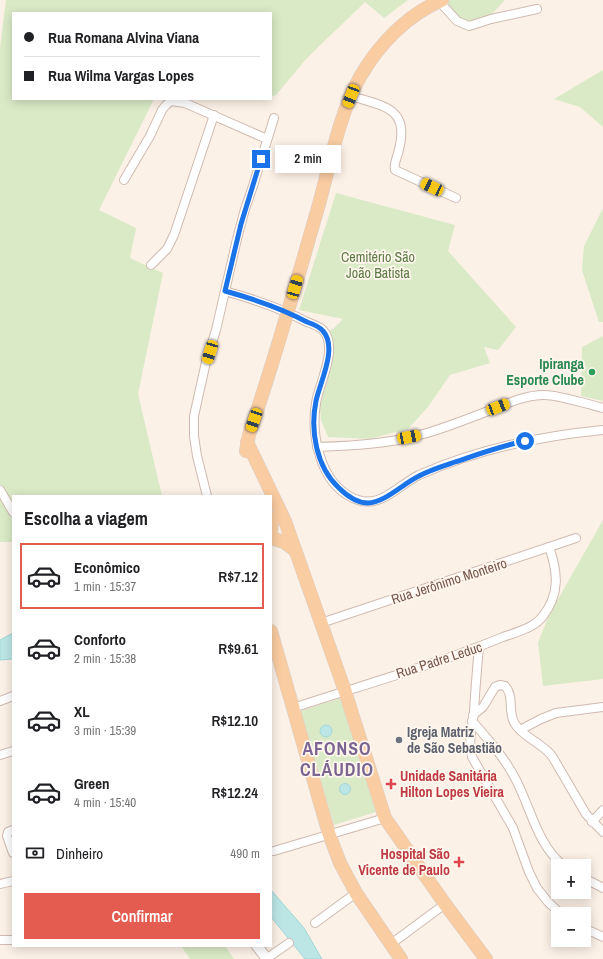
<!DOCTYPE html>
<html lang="pt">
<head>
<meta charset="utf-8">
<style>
  body { margin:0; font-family:"Archivo Narrow",sans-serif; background:#f2f2f2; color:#202124; height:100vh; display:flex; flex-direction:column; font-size:15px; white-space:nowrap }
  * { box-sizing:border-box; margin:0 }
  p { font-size:13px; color:#757577 }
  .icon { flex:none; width:22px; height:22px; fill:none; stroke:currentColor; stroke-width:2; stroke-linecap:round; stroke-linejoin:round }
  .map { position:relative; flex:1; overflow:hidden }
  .details { position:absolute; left:12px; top:495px; width:260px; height:452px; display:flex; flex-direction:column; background:#fff; border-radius:0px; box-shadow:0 2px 10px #0003 }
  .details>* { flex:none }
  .banner { position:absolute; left:12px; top:12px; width:260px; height:88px; border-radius:0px; box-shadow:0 2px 10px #0003; display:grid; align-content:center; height:88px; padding:0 12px; background:#fff }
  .tools { position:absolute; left:551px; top:859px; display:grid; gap:8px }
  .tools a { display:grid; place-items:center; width:40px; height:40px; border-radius:0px; background:#fff; box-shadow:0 2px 10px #0003; font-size:20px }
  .end { position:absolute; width:18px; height:18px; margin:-9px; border:5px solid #1a73e8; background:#fff; box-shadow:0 0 0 2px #fff }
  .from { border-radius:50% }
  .bubble { position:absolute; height:28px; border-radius:0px; background:#fff; box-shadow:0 2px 10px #0003; font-size:13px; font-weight:600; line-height:28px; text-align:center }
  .car { position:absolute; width:12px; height:24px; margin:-12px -6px; border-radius:5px; box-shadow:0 0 3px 1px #0007; background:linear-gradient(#f5c518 24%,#345 0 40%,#f5c518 0 76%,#345 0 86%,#f5c518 0) }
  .banner b { display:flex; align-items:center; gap:14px; height:38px; font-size:15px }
  .banner b+b { border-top:1px solid #e0e0e0 }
  .banner i { width:10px; height:10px; background:#202124 }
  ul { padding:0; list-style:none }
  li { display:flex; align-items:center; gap:12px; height:66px; margin:0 8px 6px; padding:0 4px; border:2px solid transparent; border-radius:0px }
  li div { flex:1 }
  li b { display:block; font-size:15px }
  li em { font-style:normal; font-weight:600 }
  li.selected { border-color:#e45b4f }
  li>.icon { width:36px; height:36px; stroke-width:1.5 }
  h2 { padding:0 12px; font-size:18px; line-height:48px }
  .pay { display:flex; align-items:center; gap:10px; height:44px; padding:0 12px; font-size:15px }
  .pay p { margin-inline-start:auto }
  .primary-button { display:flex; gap:8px; margin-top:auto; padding:8px 12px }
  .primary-button a { flex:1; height:46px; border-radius:0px; background:#e45b4f; color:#fff; font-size:16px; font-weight:600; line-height:46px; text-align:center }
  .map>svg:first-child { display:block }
</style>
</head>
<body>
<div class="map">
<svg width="603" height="959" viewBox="0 0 603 959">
  <rect width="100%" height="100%" fill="#fcf1e7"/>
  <g fill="#daeac6">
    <polygon points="6,0 408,0 384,18 365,2 307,58 276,95 271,97 271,13 13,13 13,99 154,99 99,210 136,228 130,258 163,273 138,394 162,496 13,496 13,542 0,542 0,47"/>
    <polygon points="439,0 505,0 479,28 457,17"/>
    <polygon points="603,70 603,127 580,107 554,99"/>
    <polygon points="336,193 455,225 448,251 516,327 498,350 484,347 490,363 450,375 428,407 408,429 369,439 328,437 321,420 319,391 324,367 326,333 334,328 343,319 299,310"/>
    <polygon points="603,208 603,322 599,322 582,270 584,246"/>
    <polygon points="603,336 603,401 581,396 582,347"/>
    <polygon points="603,520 603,679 543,686 538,643 549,615"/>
    <polygon points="341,698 376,812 334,825 300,711"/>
    <polygon points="181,946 225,946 234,959 190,959"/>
  </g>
  <g fill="#bce6e6" stroke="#a2d7d7">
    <polygon points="13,633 13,659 0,660 0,640"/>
    <circle cx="326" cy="731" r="6"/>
    <circle cx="345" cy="789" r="5.5"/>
    <polygon points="271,890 304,928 322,959 305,959 271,917"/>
  </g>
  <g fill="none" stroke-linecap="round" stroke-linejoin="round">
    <g stroke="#d0bab0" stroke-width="10">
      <g id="minor">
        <polyline points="439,1 457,21 469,26 491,19 537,9"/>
        <path d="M351,96C382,106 410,107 399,149C398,156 393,164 395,170L456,198"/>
        <polyline points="124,180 150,136 162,110 166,105 171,101 185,103 267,139"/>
        <polyline points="151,265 167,249 174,235 214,115"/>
        <path d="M225,291C253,299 281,308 307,322C312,324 319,326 323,330C339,348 319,383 316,403C313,422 314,438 320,456C325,473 334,487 349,496C378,513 395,487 419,475C478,449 540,436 603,430"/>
        <path d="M317,447C350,446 391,444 423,434C446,428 469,418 491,410C508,403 526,395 544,395C559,395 587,404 603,408"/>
        <polyline points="0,490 13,512"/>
        <polyline points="207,496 197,456 194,436 194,416 206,362 216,330 237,239 245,209 253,186 274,118"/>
        <polyline points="321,623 576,538"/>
        <path d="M479,647C477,669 475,691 474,713C472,728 468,742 472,757L513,828L529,872L537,888L548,902L561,914"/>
        <polyline points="0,701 13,696"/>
        <path d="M293,708C363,685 435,665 503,637C517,632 534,628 543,616C560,594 558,572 549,547"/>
        <path d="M473,715L483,707L495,687L500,685L505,686C515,697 507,712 515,724C524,738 542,743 552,756L586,814L603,832"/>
        <path d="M472,721C488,739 504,757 515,778C531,808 537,845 564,866"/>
        <polyline points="520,730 541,719 556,713 603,707"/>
        <polyline points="0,755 13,751"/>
        <polyline points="592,822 603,810"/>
        <polyline points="13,830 8,832 7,836 13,853"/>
        <polyline points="274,851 385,818"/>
        <polyline points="584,878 603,888"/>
        <polyline points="0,884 13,881"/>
        <polyline points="315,923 356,893"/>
        <polyline points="584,928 603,937"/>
        <polyline points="0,940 13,940"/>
        <polyline points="391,944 445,904"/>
        <polyline points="266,959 289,943"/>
      </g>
    </g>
    <g stroke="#d0bab0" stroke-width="12">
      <polyline id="tertiary" points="257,946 267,959"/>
    </g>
    <g stroke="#d9cfcd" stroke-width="14">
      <g id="primary">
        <polyline points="247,442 285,521 345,691 385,818 445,904 486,959"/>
        <path d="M246,451L249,435C275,359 297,281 319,204C330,164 340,112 360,77C379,44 407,15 442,0"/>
        <polyline points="271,518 272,522 271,534"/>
        <polyline points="271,538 284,542 295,550"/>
        <polyline points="271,631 329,834 340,863 356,893 401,959"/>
      </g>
    </g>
    <use href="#minor" stroke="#fff" stroke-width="8"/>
    <use href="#tertiary" stroke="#fff" stroke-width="10"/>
    <use href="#primary" stroke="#f9cca1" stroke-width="13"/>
  </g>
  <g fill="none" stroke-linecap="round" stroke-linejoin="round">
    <path stroke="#1a73e8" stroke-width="5" d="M261,159L241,224L225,291C254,299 281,308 307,322C313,324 319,326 323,331C338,348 320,382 316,401C310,430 316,467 339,488C346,495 357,503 368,503C384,503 404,483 419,476C430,470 443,466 455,462C479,454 501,446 525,441"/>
  </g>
  <circle fill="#2e9e5b" stroke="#fff6ee" stroke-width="1.5" cx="592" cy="372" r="4"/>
  <circle fill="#6b7280" stroke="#fff6ee" stroke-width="1.5" cx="399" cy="740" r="4"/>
  <g fill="#e0444e" stroke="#fff6ee" stroke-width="1.5">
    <path d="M389 778h4v4h4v4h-4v4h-4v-4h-4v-4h4z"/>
    <path d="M457 856h4v4h4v4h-4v4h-4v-4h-4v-4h4z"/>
  </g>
  <g text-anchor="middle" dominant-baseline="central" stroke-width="3.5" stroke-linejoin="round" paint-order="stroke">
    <g font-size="14" fill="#5c7b43" stroke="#fff6ee">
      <text x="378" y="257">Cemitério São<tspan x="378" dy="16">João Batista</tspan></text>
    </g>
    <g font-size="14" font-weight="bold" fill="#27864d" stroke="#fff6ee" text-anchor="end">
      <text x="584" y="364">Ipiranga<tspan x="584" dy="16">Esporte Clube</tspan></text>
    </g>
    <g font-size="14" fill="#76554c" stroke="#fff6ee">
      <text transform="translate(449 581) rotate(-18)">Rua Jerônimo Monteiro</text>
      <text transform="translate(439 660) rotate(-18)">Rua Padre Leduc</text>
    </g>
    <g font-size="14" font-weight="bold" fill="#5b616d" stroke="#fff6ee" text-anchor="start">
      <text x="407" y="732">Igreja Matriz<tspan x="407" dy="16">de São Sebastião</tspan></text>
    </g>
    <g font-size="14" font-weight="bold" fill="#be3a42" stroke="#fff6ee" text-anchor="start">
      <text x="400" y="776">Unidade Sanitária<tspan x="400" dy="16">Hilton Lopes Vieira</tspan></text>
      <text x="450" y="854" text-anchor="end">Hospital São<tspan x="450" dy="16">Vicente de Paulo</tspan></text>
    </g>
    <g font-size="18" font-weight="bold" letter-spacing="1" fill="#7b6492" stroke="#fff6ee">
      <text x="337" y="748">AFONSO<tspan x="337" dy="21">CLÁUDIO</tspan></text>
    </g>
  </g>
</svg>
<div class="tools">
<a>+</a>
<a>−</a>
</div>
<i class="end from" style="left:525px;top:441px"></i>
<i class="end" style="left:261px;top:159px"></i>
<div class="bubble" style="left:275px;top:145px;width:66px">2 min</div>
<i class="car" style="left:351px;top:96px;rotate:201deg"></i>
<i class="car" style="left:432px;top:187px;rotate:295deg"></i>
<i class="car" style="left:295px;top:287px;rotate:16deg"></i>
<i class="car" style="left:210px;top:352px;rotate:197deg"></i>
<i class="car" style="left:498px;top:407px;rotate:69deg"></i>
<i class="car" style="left:254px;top:420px;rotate:199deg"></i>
<i class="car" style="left:409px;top:437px;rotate:79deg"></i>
<div class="banner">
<b><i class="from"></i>Rua Romana Alvina Viana</b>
<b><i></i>Rua Wilma Vargas Lopes</b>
</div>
<section class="details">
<h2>Escolha a viagem</h2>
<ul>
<li class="selected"><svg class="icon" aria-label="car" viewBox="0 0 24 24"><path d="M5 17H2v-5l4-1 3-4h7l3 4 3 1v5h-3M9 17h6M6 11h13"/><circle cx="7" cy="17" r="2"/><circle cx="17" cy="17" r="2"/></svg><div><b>Econômico</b><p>1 min · 15:37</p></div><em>R$7.12</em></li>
<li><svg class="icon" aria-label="car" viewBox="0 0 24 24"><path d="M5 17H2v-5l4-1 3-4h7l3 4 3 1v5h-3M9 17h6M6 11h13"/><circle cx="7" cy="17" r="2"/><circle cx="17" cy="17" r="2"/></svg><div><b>Conforto</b><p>2 min · 15:38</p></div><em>R$9.61</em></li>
<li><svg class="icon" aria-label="car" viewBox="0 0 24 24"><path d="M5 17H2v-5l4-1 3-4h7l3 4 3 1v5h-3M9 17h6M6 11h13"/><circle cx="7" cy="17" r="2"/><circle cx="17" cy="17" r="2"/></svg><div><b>XL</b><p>3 min · 15:39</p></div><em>R$12.10</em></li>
<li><svg class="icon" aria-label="car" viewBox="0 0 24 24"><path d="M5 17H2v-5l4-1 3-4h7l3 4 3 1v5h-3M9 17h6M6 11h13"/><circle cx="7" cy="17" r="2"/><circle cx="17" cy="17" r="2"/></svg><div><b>Green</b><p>4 min · 15:40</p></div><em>R$12.24</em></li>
</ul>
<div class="pay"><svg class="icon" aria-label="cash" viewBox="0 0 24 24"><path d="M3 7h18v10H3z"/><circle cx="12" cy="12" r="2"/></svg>Dinheiro<p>490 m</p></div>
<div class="primary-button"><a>Confirmar</a></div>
</section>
</div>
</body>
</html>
